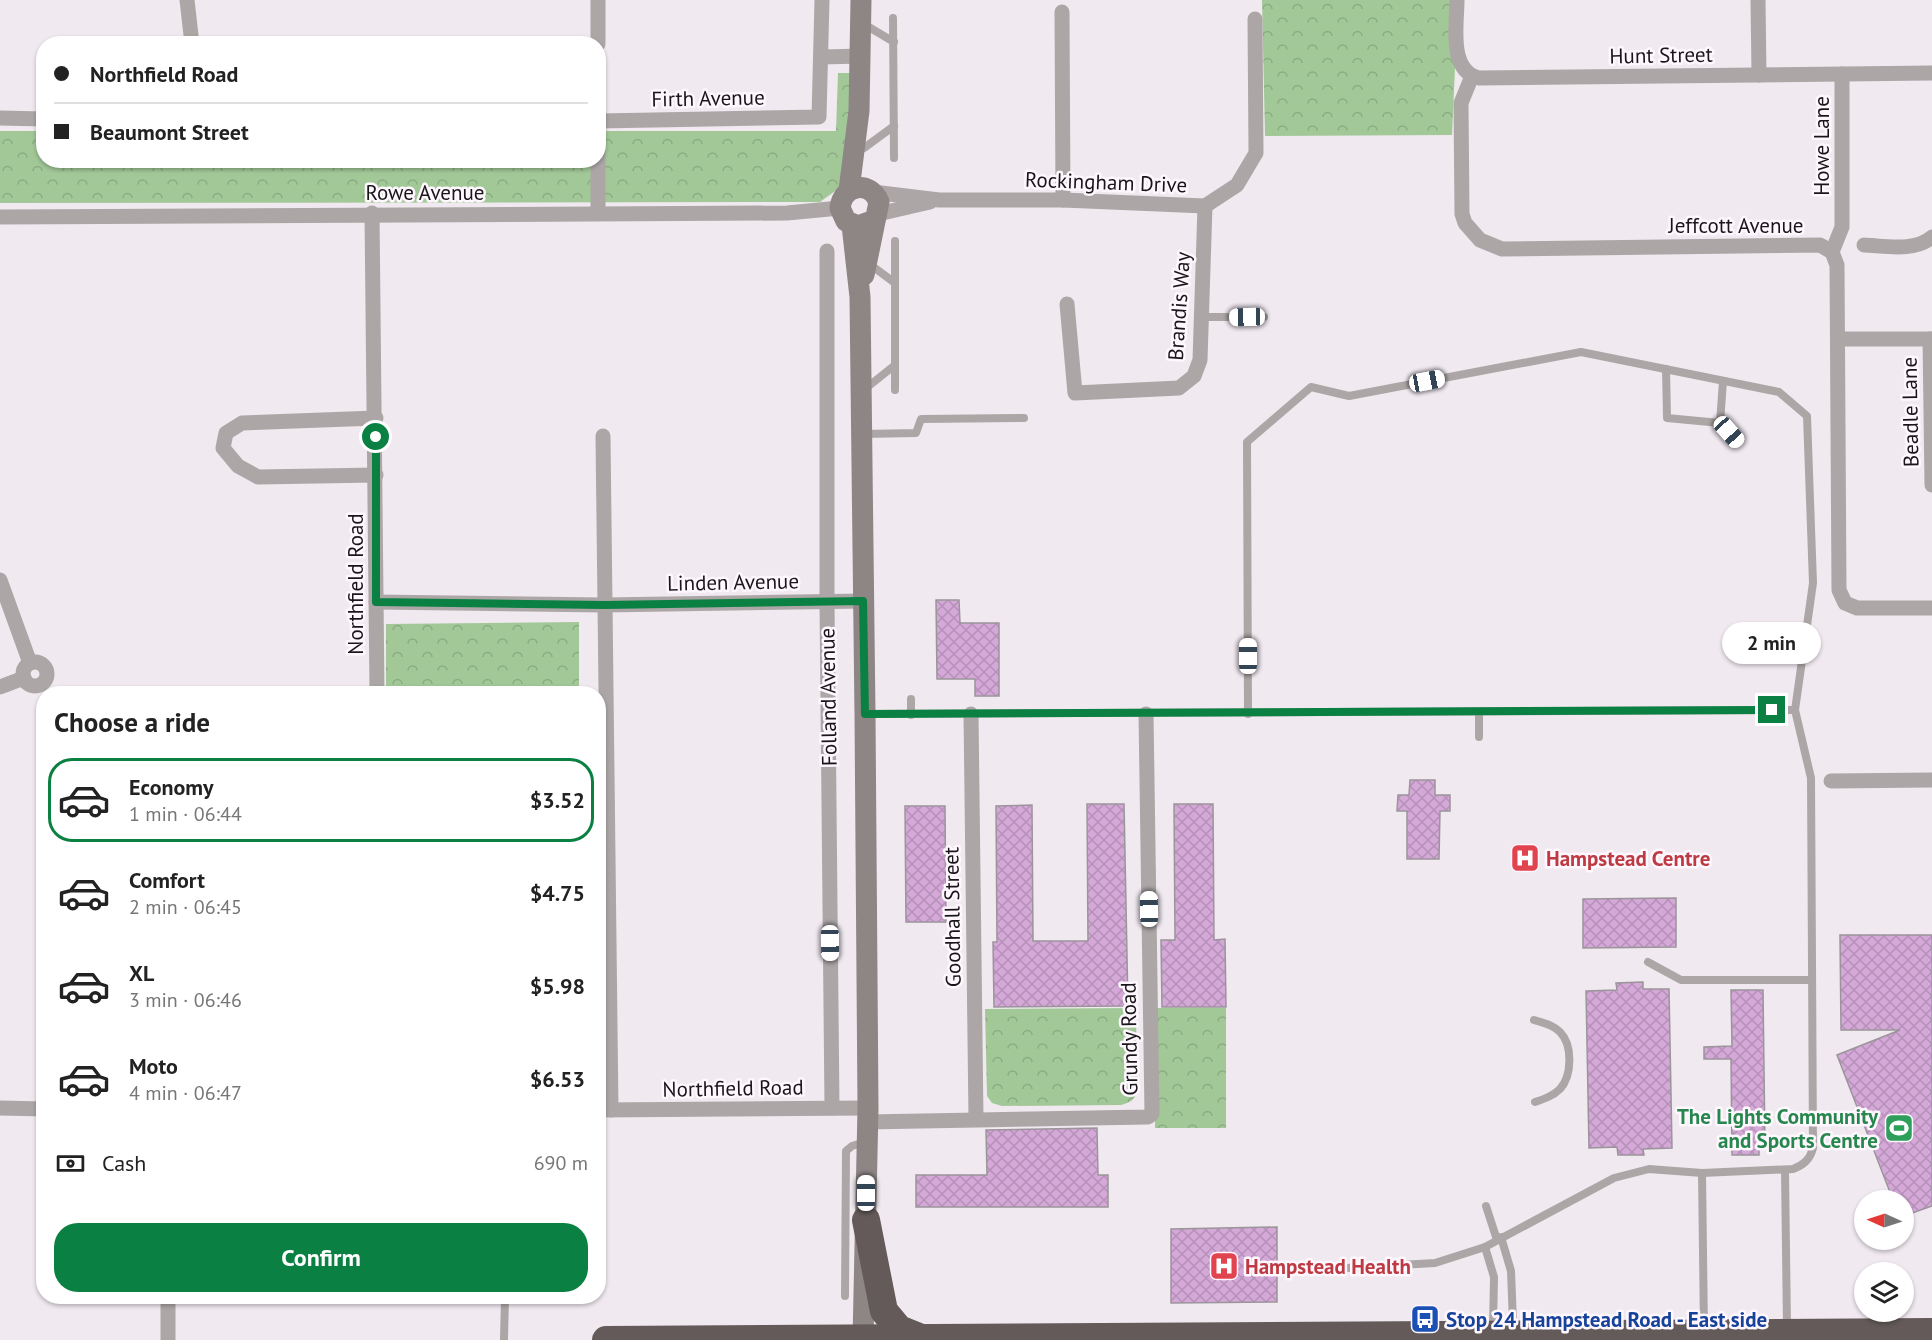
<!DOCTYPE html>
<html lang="en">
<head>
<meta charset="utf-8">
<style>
  body { margin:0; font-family:"PT Sans",sans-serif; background:#f6f6f6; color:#222; height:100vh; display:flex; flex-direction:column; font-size:22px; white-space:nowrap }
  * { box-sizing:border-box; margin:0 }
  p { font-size:20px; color:#767676 }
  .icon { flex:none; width:33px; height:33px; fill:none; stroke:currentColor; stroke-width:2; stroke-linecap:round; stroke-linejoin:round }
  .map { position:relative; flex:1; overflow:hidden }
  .details { position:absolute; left:36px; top:686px; width:570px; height:618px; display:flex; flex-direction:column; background:#fff; border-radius:24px; box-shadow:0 2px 4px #0004 }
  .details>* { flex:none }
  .hud { position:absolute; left:36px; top:36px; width:570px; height:132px; border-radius:24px; box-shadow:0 2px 4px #0004; display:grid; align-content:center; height:132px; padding:0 18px; background:#fff }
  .needle { width:39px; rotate:273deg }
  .fabs { position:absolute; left:1854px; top:1190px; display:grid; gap:12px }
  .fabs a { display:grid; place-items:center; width:60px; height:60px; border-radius:50%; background:#fff; box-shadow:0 2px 4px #0004; font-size:30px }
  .end { position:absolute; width:27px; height:27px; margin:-14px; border:8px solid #0b8043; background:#fff; box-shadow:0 0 0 3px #fff }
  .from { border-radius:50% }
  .bubble { position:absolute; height:42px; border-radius:21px; background:#fff; box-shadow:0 2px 4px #0004; font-size:20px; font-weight:700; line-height:42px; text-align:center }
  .car { position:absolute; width:18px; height:36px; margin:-18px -9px; border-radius:8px; box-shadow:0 0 4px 2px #0007; background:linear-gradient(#fff 24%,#345 0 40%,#fff 0 76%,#345 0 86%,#fff 0) }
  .hud b { display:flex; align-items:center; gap:21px; height:57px; font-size:22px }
  .hud b+b { border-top:2px solid #e0e0e0 }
  .hud i { width:15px; height:15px; background:#222 }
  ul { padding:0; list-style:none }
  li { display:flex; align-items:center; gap:18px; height:84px; margin:0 12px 9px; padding:0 6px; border:3px solid transparent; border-radius:24px }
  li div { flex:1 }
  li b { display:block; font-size:22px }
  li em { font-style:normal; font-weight:700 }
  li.selected { border-color:#0b8043 }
  li>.icon { width:54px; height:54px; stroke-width:1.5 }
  h2 { padding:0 18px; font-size:27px; line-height:72px }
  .pay { display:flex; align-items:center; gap:15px; height:66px; padding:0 18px; font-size:22px }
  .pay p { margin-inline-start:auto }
  .primary-button { display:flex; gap:12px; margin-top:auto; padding:12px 18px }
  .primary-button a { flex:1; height:69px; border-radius:24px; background:#0b8043; color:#fff; font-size:24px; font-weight:700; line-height:69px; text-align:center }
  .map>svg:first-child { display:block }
</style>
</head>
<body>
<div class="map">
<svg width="1932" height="1340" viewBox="0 0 1932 1340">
  <defs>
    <pattern id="forest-crowns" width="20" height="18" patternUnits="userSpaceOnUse" patternTransform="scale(1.5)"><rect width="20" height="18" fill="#a2c898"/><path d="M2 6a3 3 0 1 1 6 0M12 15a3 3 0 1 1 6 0" fill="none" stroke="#8bab82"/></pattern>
    <pattern id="building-cross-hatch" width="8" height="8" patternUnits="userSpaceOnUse" patternTransform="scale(1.5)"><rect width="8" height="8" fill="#d4a8d7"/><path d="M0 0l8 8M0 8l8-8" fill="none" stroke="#b590b8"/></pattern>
  </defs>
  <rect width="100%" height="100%" fill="#f0e9f0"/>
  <g fill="url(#forest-crowns)">
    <polygon points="1262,0 1458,0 1452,135 1265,136"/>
    <polygon points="838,73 851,73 849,181 820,202 0,203 0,131 43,131 44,160 598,160 599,131 836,131"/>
    <polygon points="579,622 579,693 386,693 386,624"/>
    <path d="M1136,1008L1137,1090C1135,1100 1131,1102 1121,1105L1002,1106L992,1103L987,1096L985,1009Z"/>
    <rect x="1155" y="1008" width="71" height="120"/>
  </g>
  <g fill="url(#building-cross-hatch)" stroke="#9b959b" stroke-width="1.5">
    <polygon points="936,600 959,600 960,623 999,623 999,696 975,696 975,679 937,679"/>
    <polygon points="1410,780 1435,780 1435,795 1450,795 1450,811 1440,811 1439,859 1407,859 1407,811 1397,811 1398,795 1409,795"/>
    <polygon points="1087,804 1124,804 1128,1006 994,1007 993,942 997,942 996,806 1032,805 1033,941 1088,941"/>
    <polygon points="1174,804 1213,804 1214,940 1225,939 1226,1007 1162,1007 1161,940 1175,940"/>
    <polygon points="905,806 945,806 946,922 906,922"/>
    <polygon points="1676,898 1676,947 1583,948 1583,899"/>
    <polygon points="1840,935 1932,935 1932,1206 1904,1216 1904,1200 1893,1200 1837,1055 1900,1030 1841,1030"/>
    <polygon points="1643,982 1643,989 1669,989 1672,1148 1643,1149 1644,1155 1618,1155 1617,1147 1589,1148 1586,991 1617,990 1616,983"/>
    <polygon points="1731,990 1763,990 1765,1147 1759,1147 1759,1155 1732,1155 1731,1059 1704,1059 1704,1047 1732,1046"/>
    <polygon points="1097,1128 1098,1175 1108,1175 1108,1207 916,1207 916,1175 987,1175 986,1130"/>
    <polygon points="1277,1227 1277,1302 1171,1303 1171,1229"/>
  </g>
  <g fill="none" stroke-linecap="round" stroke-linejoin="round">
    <g stroke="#aca7a6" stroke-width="8">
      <polyline points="893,18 894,158"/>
      <polyline points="862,23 894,42"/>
      <polyline points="864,148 894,126"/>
      <polyline points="895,241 895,390"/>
      <polyline points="868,263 895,283"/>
      <polyline points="1202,317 1264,317"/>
      <polyline points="1666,369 1667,418 1720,423 1723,381"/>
      <polyline points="865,389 895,365"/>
      <polyline points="1720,423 1737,441"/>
      <polyline points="863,434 916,433 921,419 1024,418"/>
      <polyline points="1479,713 1479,737"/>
      <polyline points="866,714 1795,710"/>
      <path d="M1248,714L1247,442L1311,387L1349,396L1581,352L1779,392L1807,416L1813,583L1795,710L1811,778L1813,1148C1810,1160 1803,1165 1793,1169L1702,1173L1649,1169L1614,1178L1485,1247L1435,1263L1311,1270"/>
      <polyline points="911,715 911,699"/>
      <polyline points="1648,962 1681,980 1811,980"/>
      <path d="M1534,1020C1543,1023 1552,1024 1560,1032C1573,1045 1572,1076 1560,1089C1553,1096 1544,1099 1535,1102"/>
      <polyline points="1785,1170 1787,1328"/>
      <polyline points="1702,1173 1704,1330"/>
      <polyline points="1486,1206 1497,1240"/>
      <polyline points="1501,1237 1511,1271 1513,1323 1507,1326"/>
      <polyline points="1485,1247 1494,1277 1493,1328"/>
      <polyline points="845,1296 846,1151 852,1146 865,1142"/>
      <polyline points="504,1340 505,1296"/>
    </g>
    <g stroke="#aca7a6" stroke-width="15">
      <polyline points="187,0 192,44"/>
      <polyline points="598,0 598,44"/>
      <path d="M1457,0C1457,24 1448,71 1479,78L1932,73"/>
      <polyline points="1758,0 1759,75"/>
      <polyline points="1062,12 1063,200"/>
      <polyline points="822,57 862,56"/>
      <polyline points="598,73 598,158"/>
      <polyline points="1472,76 1461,103 1462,214 1465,223 1480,240 1502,249 1820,245 1832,252 1837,265 1839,590 1845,603 1857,608 1932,608"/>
      <polyline points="0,118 44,119"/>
      <polyline points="598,121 819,117 822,0"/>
      <polyline points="873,192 939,200 1063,200 1205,206 1237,185 1256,153 1255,19"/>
      <polyline points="598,212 598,160"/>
      <polyline points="372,213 377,693"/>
      <polyline points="878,214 930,202"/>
      <polyline points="0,217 787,213 840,208"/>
      <path d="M1864,245C1886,246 1915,252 1932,237"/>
      <polyline points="827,251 827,602 832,1108"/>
      <polyline points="1832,252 1842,227 1842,74"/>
      <polyline points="1067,304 1075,393 1179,388 1194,376 1200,360 1205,206"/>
      <polyline points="1838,339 1932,339"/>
      <polyline points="1930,339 1932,485"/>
      <polyline points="603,436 611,1110"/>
      <polyline points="376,475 258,477 238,466 223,448 226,433 242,423 376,418"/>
      <polyline points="0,580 30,663"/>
      <polyline points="376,602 604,605 863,601"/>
      <circle cx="35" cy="674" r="12"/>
      <polyline points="0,687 24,678"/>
      <polyline points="971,714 976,1119"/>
      <polyline points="1831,781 1932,780"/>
      <polyline points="0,1108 44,1109"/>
      <polyline points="598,1110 868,1108"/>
      <polyline points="867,1122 1148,1117 1152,1114 1146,714"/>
      <polyline points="168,1296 168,1340"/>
    </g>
    <g stroke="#8d8685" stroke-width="21">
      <polyline points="849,190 859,111 861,0"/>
      <polyline points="852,225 860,297 865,714 868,1108 863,1340"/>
      <path d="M864,275L879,202C870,180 843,184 840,208L846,221L858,226L875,220"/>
    </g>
    <g stroke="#635a59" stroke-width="28">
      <polyline points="866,1220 884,1311 899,1329 919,1337"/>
      <polyline points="606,1340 1932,1332"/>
    </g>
  </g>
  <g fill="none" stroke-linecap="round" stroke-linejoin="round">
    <polyline stroke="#0b8043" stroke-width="8" points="376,437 376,602 604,605 863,601 865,714 1772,710"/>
  </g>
  <defs>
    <g id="hospital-square" transform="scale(1.5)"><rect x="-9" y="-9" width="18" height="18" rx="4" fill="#e0444e" stroke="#fef7fe"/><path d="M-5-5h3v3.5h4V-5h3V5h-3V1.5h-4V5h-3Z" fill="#fff"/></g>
    <g id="stadium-square" transform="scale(1.5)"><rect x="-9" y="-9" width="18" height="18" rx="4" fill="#2e9e5b" stroke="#fef7fe"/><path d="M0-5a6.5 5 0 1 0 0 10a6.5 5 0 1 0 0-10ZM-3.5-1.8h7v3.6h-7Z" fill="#fff"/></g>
    <g id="bus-square" transform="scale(1.5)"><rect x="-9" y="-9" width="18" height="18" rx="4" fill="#1a4fb4" stroke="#fef7fe"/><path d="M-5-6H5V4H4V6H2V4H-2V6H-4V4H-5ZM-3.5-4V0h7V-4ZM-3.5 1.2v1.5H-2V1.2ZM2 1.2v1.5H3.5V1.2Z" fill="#fff"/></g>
  </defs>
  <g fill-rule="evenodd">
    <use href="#hospital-square" x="1525" y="858"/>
    <use href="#stadium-square" x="1899" y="1128"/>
    <use href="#hospital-square" x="1224" y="1266"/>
    <use href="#bus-square" x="1425" y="1319"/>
  </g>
  <g text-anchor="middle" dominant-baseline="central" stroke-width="5" stroke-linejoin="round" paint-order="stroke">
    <g font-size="21" fill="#191619" stroke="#fef7fe">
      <text transform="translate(1661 55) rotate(-1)">Hunt Street</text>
      <text transform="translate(708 98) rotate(-1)">Firth Avenue</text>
      <text transform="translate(1821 146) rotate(-90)">Howe Lane</text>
      <text transform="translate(1106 182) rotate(2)">Rockingham Drive</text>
      <text x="425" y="192">Rowe Avenue</text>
      <text x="1736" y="225">Jeffcott Avenue</text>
      <text transform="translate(1179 306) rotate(-86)">Brandis Way</text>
      <text transform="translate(1910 412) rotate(-91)">Beadle Lane</text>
      <text transform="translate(733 582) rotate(-1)">Linden Avenue</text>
      <text transform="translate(355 584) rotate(-90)">Northfield Road</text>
      <text transform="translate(828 697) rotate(-91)">Folland Avenue</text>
      <text transform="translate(952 917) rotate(-91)">Goodhall Street</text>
      <text transform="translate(1129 1039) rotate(-91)">Grundy Road</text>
      <text transform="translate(733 1088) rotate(-1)">Northfield Road</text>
    </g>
    <g font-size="21" font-weight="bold" fill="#be3a42" stroke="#fef7fe" text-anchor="start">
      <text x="1546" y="858">Hampstead Centre</text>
      <text x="1245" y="1266">Hampstead Health</text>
    </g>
    <g font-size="21" font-weight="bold" fill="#27864d" stroke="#fef7fe" text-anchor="end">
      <text x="1878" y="1116">The Lights Community<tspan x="1878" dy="24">and Sports Centre</tspan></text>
    </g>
    <g font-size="21" font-weight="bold" fill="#164399" stroke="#fef7fe" text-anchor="start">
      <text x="1446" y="1319">Stop 24 Hampstead Road - East side</text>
    </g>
  </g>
</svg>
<div class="fabs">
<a><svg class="needle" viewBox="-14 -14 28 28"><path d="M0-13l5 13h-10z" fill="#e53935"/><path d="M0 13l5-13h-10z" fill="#767676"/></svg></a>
<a><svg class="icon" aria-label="layers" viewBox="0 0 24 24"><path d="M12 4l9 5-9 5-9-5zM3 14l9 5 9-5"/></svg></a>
</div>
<i class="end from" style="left:376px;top:437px"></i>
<i class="end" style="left:1772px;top:710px"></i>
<div class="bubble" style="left:1722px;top:622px;width:99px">2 min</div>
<i class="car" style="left:1247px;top:317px;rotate:269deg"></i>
<i class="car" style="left:1427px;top:381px;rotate:79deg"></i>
<i class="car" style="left:1729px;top:432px;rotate:138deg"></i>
<i class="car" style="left:1248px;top:656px;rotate:0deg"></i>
<i class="car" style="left:1149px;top:909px;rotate:359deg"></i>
<i class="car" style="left:830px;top:943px;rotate:179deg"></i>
<i class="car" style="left:866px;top:1193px;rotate:0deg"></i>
<div class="hud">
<b><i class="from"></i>Northfield Road</b>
<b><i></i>Beaumont Street</b>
</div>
<section class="details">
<h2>Choose a ride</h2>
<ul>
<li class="selected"><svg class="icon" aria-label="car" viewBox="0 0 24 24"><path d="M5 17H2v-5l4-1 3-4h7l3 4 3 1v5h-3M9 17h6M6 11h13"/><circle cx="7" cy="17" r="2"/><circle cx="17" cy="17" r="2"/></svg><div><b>Economy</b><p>1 min · 06:44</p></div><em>$3.52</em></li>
<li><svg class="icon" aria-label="car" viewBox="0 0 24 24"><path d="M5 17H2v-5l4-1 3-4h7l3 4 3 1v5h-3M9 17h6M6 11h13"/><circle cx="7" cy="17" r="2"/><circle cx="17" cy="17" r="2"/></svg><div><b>Comfort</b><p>2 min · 06:45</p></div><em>$4.75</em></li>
<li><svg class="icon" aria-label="car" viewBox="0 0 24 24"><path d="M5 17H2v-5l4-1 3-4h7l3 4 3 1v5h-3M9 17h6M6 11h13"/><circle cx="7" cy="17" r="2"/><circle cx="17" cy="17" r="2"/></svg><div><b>XL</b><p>3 min · 06:46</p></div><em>$5.98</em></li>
<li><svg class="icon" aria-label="car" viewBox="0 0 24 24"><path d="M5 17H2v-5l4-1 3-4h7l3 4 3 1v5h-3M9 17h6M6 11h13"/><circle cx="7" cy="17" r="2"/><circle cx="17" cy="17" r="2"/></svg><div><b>Moto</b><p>4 min · 06:47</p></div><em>$6.53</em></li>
</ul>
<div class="pay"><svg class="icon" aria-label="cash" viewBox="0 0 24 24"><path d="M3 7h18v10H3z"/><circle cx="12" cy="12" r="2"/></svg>Cash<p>690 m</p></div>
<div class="primary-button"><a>Confirm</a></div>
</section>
</div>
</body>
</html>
